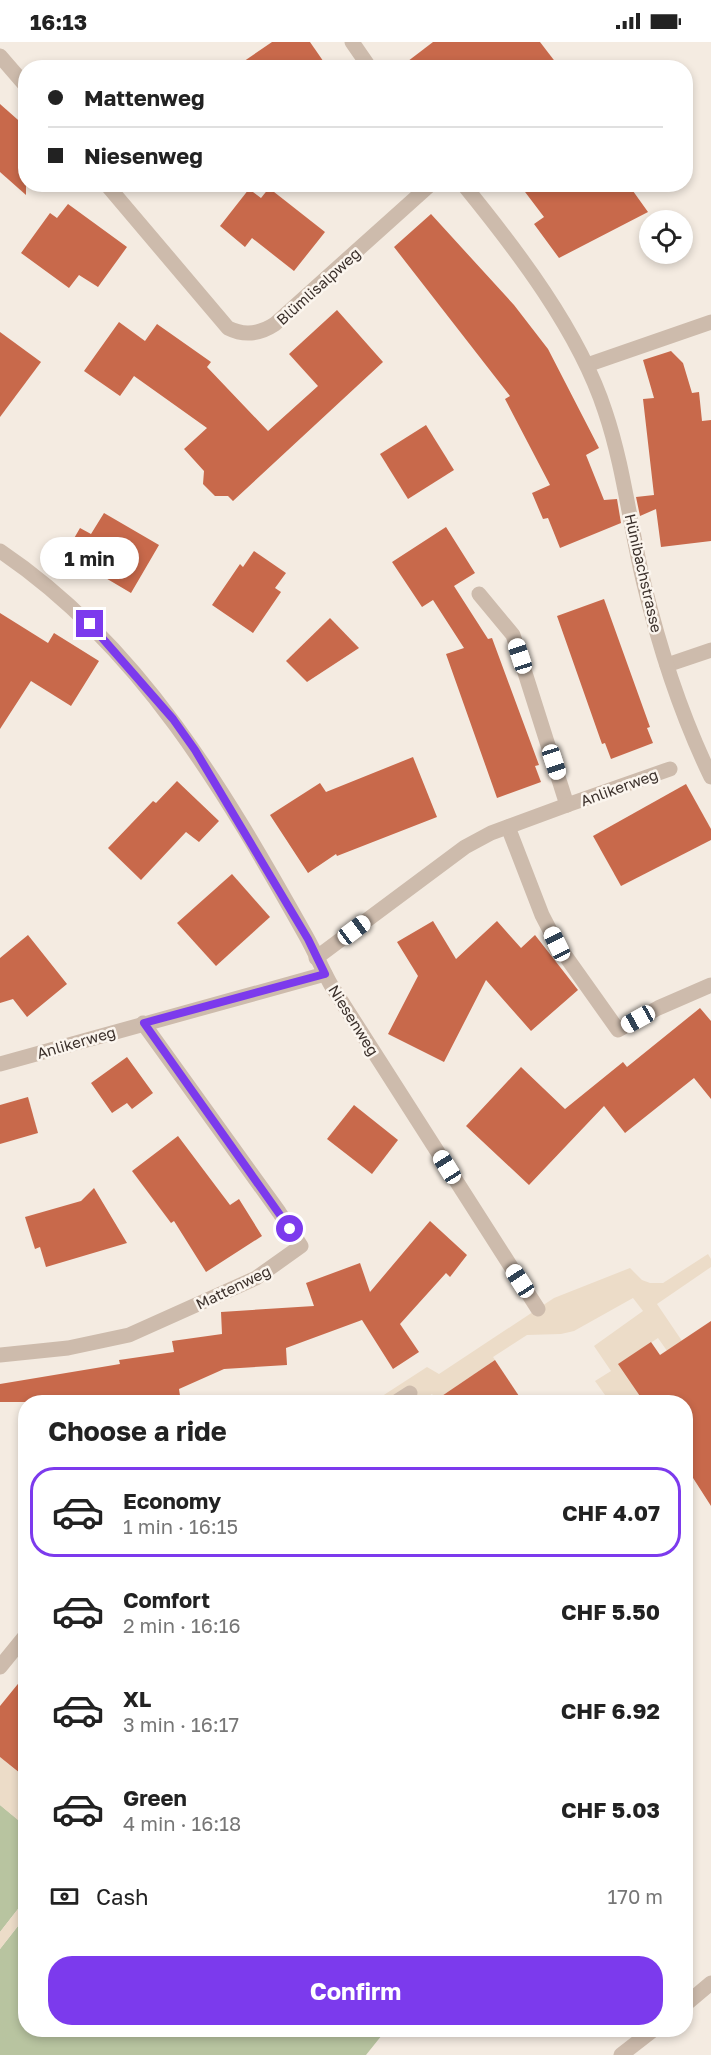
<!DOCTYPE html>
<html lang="en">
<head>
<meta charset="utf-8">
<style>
  body { margin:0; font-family:"Golos Text",sans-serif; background:#f6f6f6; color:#222; height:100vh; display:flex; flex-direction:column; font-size:22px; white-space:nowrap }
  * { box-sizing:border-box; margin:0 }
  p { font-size:20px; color:#767676 }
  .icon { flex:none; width:33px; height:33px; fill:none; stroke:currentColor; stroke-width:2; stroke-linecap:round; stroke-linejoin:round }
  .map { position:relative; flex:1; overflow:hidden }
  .drawer { position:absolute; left:18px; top:1353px; width:675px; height:642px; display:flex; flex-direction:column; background:#fff; border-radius:24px; box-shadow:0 3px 9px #0003 }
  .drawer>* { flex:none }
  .guide { position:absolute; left:18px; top:18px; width:675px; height:132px; border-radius:24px; box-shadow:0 3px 9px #0003; display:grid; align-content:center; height:132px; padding:0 30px; background:#fff }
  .buttons { position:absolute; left:639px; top:168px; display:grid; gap:12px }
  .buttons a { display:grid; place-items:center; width:54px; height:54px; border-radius:50%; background:#fff; box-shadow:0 3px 9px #0003; font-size:30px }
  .end { position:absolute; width:27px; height:27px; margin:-14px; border:8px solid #7c3aed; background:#fff; box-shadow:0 0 0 3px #fff }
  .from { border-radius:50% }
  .bubble { position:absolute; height:42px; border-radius:21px; background:#fff; box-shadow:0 3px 9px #0003; font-size:20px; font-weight:700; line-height:42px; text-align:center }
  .car { position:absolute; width:18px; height:36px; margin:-18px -9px; border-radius:8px; box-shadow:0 0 4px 2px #0007; background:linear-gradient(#fff 24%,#345 0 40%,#fff 0 76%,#345 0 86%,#fff 0) }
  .guide b { display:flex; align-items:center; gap:21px; height:57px; font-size:22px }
  .guide b+b { border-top:2px solid #e0e0e0 }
  .guide i { width:15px; height:15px; background:#222 }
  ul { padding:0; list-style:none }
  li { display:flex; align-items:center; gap:18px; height:90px; margin:0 12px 9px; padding:0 18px; border:3px solid transparent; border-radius:24px }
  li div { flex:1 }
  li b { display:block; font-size:22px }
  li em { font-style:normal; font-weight:700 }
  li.selected { border-color:#7c3aed }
  li>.icon { width:54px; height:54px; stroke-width:1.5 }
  h2 { padding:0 30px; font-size:27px; line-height:72px }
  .pay { display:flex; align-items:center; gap:15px; height:66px; padding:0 30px; font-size:22px }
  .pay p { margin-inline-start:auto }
  .cta { display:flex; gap:12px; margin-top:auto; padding:12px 30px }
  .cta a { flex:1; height:69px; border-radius:24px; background:#7c3aed; color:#fff; font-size:24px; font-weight:700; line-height:69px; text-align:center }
  .status { display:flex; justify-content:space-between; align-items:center; height:42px; padding:0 30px; background:#fff; direction:ltr }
  .status svg { height:16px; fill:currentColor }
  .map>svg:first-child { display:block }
</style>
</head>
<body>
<div class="status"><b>16:13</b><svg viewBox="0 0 49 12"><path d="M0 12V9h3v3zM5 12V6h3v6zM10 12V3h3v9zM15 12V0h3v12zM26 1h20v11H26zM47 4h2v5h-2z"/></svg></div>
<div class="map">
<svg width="711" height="2013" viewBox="0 0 711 2013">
  <rect width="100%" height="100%" fill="#f4ebe1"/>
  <g fill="#b8c4a0">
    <polygon points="0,1763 26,1784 25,1858 0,1890"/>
    <polygon points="25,1875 26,1988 386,1988 366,2013 0,2013 0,1907"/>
  </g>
  <g fill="#ecdcc8">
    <polygon points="708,1212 711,1217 711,1225 657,1262 705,1333 691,1343 658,1296 619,1322 644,1360 610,1360 595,1339 611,1329 594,1304 643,1269 633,1256 574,1289 561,1292 527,1293 493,1315 495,1318 454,1346 464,1360 438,1360 432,1352 420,1360 373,1360 427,1325 439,1332 554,1256 630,1226 642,1238 650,1241 663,1241"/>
    <polygon points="0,1715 25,1736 25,1784 0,1763"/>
    <polygon points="25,1858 25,1875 0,1907 0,1890"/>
  </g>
  <g fill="#c8694b">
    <polygon points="272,0 310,0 328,26 234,26"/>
    <polygon points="433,0 540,0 560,26 399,26"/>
    <polygon points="0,62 26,85 26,153 0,130"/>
    <polygon points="519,142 628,142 648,170 559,216 534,182 544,175"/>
    <polygon points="269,146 325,190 294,229 252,196 245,205 220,184 249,147 261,156"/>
    <polygon points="68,162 127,205 98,245 79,233 69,246 21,211 50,171 57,176"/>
    <polygon points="431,172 514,263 548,307 599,406 586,413 604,458 617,457 621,481 560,506 548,476 543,477 532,451 550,443 505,357 510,354 394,205"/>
    <polygon points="337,268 383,320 233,459 228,454 215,454 203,442 204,429 184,407 207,386 134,334 120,354 84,329 119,280 145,299 157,282 211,320 207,325 268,389 318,344 289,312"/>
    <polygon points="0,290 41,320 0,375"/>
    <polygon points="671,309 683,321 692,351 699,350 702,379 711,378 711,499 661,505 656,467 640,474 636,455 654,453 643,357 654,356 643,318"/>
    <polygon points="426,383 454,428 408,457 380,412"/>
    <polygon points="104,471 159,503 131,551 65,512 80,486 91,492"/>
    <polygon points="446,485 475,531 454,544 488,597 492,596 539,723 535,724 541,740 497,756 446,612 464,606 433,558 422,565 392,520"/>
    <polygon points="254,509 286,531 275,546 281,550 253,591 212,563 240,522 243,525"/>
    <polygon points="604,557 650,685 647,686 653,701 611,717 605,701 602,702 557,574"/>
    <polygon points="0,571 48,601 54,591 99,619 71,664 31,639 0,687"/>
    <polygon points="330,576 359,606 307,640 286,619"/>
    <polygon points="413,715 437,775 337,814 336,812 308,831 270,773 320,741 326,750"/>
    <polygon points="177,739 219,779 199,800 186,790 141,838 108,806 153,759 156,761"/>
    <polygon points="686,742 711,787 711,798 621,844 593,794"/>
    <polygon points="232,832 270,875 216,924 177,881"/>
    <polygon points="433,879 456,917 497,879 521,906 535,893 578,948 531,989 486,938 444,1020 388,992 418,934 397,900"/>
    <polygon points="28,893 67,942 27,975 13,957 0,961 0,916"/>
    <polygon points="700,966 711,979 711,1057 694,1036 625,1091 604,1064 529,1143 466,1084 521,1025 565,1067 623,1020 627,1025"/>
    <polygon points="127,1015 153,1051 132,1067 127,1061 112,1071 91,1041"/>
    <polygon points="28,1055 38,1091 0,1102 0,1063"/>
    <polygon points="354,1063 398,1098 372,1132 327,1097"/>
    <polygon points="178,1094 230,1163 239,1157 262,1194 206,1230 174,1179 171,1181 132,1129"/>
    <polygon points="94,1146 127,1201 46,1225 40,1205 35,1207 25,1175 81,1159"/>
    <polygon points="430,1179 467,1213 450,1235 446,1231 400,1282 419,1310 393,1327 362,1278 286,1306 287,1323 224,1327 179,1347 181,1360 0,1360 0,1342 120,1322 119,1318 174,1310 172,1299 222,1292 221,1270 314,1264 306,1241 360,1221 370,1250"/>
    <polygon points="711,1279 711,1464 686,1425 686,1360 644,1360 618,1322 651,1300 660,1313"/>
    <polygon points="495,1318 523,1360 433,1360"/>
    <polygon points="26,1632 26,1736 0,1715 0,1664"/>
  </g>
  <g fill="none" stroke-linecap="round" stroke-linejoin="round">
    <g stroke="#cdbbac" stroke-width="15">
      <polyline points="587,323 711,280"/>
      <polyline points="479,552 513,593 567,763 670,727"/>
      <polyline points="667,623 711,608"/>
      <polyline points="508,785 542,873 557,902 618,988 658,966 711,943"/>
      <polyline points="396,1360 410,1351"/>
      <polyline points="0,1625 26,1593"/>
    </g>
    <g stroke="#cdbbac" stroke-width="15">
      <polyline points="352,0 370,26"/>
      <polyline points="0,14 26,44"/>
      <path d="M106,142L228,286C244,294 260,292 275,282L431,142"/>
      <path d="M463,142C516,207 579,289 605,369C624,425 630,485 644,542C660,608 681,673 711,735"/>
      <path d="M0,509C141,604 225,750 306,894C315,910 322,927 331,943L538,1267"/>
      <polyline points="316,916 465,805 491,791 567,763"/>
      <polyline points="0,1022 325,932"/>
      <polyline points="0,1313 68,1306 129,1293 256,1236 301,1204 279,1170 143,981"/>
      <polyline points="686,1962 711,1941"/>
      <polyline points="621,2013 653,1988"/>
    </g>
  </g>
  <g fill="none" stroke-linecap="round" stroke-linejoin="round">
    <polyline stroke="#7c3aed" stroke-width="8" points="90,582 173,677 195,708 308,897 325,932 144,981 290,1187"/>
  </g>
  <g text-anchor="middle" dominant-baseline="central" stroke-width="5" stroke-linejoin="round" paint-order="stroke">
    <g font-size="15" fill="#3b302b" stroke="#fbf5ee">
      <text transform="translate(318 244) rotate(-42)">Blümlisalpweg</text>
      <text transform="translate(644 531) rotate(77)">Hünibachstrasse</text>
      <text transform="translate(619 745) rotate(-20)">Anlikerweg</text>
      <text transform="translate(354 978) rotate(58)">Niesenweg</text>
      <text transform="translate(76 1000) rotate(-16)">Anlikerweg</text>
      <text transform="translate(233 1245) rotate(-26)">Mattenweg</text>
    </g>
  </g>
</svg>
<div class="buttons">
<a><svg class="icon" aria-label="locate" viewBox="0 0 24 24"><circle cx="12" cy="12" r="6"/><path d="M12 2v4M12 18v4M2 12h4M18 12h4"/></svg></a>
</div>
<i class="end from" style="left:290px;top:1187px"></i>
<i class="end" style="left:90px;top:582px"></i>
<div class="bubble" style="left:40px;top:495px;width:99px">1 min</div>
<i class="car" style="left:520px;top:614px;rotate:342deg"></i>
<i class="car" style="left:554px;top:720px;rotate:162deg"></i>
<i class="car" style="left:354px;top:888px;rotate:53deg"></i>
<i class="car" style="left:557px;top:902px;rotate:334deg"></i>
<i class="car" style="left:638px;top:977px;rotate:241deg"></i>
<i class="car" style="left:447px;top:1125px;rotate:328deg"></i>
<i class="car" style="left:520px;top:1239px;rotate:327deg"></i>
<div class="guide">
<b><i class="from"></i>Mattenweg</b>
<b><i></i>Niesenweg</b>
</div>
<section class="drawer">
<h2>Choose a ride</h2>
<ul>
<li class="selected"><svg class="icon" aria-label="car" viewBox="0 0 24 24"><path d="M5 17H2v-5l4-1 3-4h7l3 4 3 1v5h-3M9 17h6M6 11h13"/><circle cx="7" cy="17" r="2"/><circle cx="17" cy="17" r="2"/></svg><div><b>Economy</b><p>1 min · 16:15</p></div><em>CHF 4.07</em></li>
<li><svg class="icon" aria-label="car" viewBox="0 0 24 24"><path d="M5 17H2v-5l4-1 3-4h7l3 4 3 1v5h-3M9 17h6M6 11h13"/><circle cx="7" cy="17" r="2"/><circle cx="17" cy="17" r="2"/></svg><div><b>Comfort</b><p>2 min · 16:16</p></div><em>CHF 5.50</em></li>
<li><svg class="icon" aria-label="car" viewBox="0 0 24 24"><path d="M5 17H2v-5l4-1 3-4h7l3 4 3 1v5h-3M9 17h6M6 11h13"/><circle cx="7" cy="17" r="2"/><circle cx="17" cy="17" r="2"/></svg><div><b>XL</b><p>3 min · 16:17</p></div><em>CHF 6.92</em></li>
<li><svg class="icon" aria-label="car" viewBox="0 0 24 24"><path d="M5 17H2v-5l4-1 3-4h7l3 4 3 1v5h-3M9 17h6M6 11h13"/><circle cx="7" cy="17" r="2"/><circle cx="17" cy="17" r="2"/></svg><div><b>Green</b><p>4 min · 16:18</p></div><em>CHF 5.03</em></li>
</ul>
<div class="pay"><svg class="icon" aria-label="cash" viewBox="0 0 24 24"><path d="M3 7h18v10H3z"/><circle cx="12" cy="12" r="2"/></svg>Cash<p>170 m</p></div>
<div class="cta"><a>Confirm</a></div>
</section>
</div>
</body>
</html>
